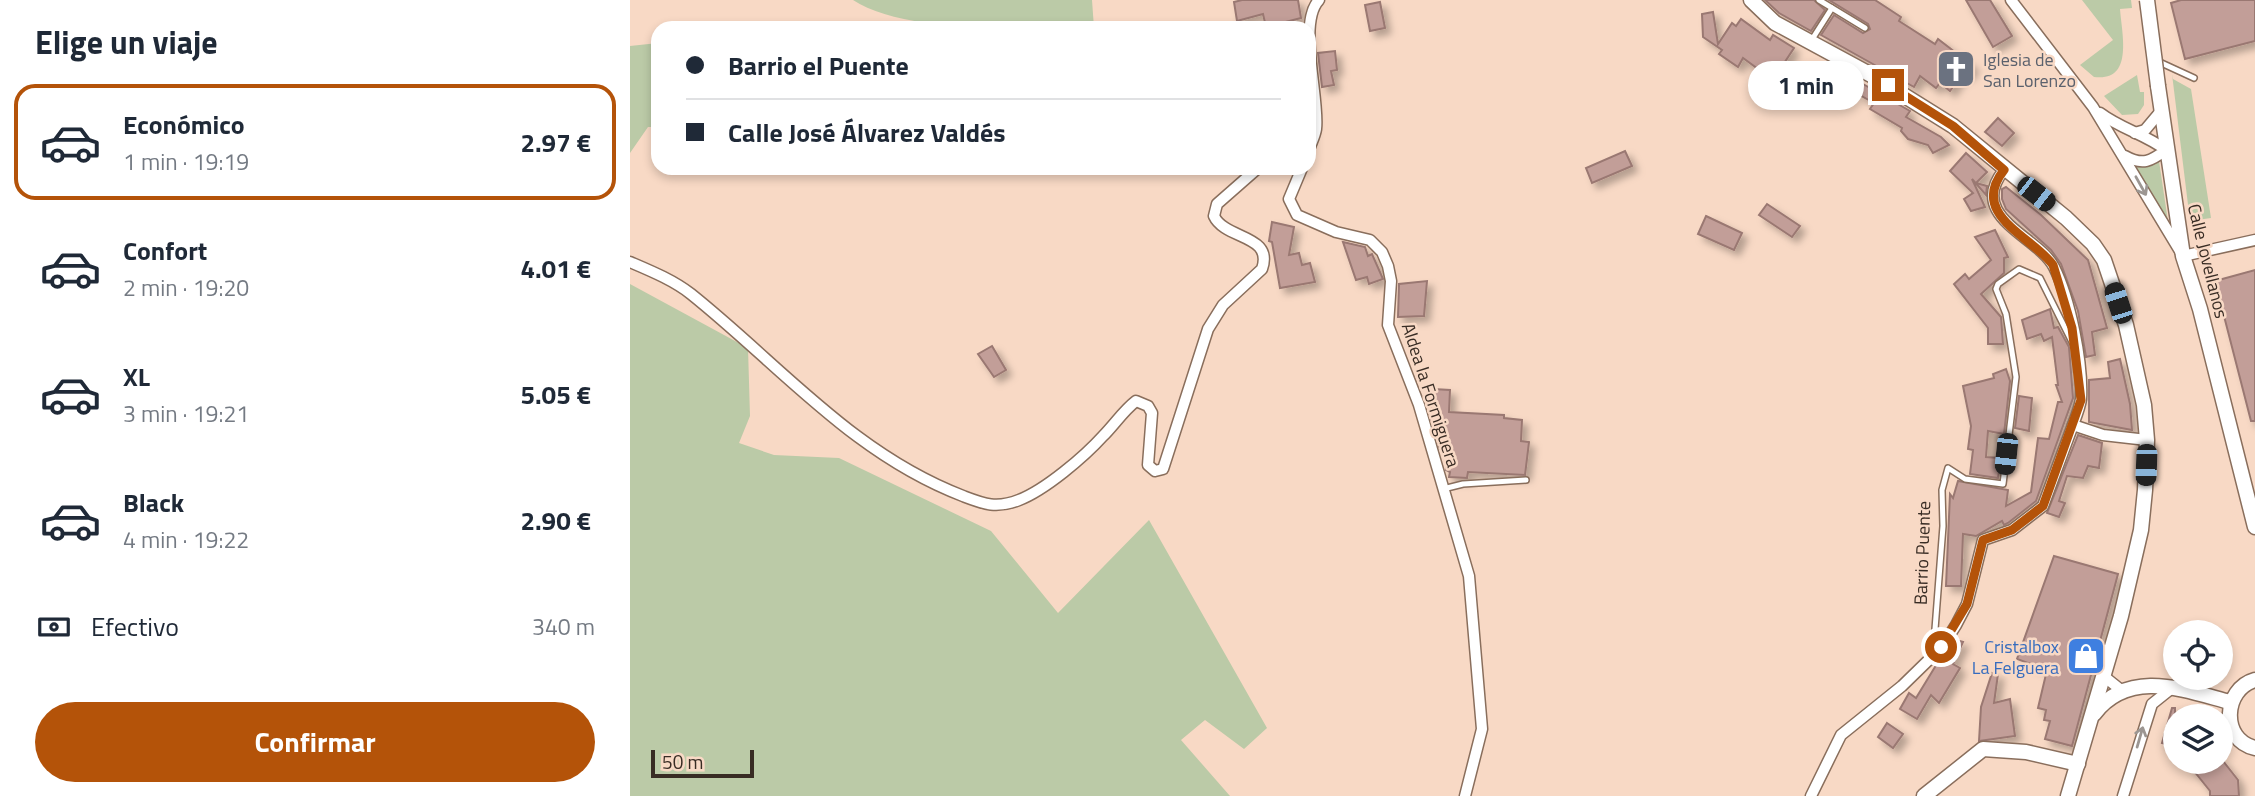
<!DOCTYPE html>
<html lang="es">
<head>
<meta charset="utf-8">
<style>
  body { margin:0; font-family:"Titillium Web",sans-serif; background:#f2f2f3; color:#1f2937; height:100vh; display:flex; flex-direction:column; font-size:26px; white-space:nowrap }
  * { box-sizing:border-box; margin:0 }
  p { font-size:23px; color:#747a83 }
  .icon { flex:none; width:38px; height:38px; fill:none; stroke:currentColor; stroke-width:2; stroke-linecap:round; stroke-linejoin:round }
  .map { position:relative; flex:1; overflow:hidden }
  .details { display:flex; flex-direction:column; background:#fff; width:630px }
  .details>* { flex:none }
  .banner { position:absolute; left:21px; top:21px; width:665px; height:154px; border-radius:21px; box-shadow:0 4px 10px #0003; display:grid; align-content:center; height:154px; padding:0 35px; background:#fff }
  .tools { position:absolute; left:1533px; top:620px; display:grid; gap:14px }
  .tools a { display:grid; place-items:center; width:70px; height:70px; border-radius:50%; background:#fff; box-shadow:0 4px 10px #0003; font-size:35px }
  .scale { position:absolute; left:21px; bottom:18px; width:103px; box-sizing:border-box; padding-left:7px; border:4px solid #382c24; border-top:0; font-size:19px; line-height:24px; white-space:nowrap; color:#382c24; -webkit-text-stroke:5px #f8d9c5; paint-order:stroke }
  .end { position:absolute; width:32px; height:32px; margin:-16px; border:9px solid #b45309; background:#fff; box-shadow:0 0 0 4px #fff }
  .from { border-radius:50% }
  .bubble { position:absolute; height:49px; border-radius:24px; background:#fff; box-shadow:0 4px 10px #0003; font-size:23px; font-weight:700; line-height:49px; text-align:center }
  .car { position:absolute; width:21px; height:42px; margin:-21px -10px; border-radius:9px; box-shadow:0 0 5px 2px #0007; background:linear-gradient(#222 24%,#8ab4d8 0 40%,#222 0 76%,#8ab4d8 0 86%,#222 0) }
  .banner b { display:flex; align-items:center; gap:24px; height:66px; font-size:26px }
  .banner b+b { border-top:2px solid #e0e1e3 }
  .banner i { width:18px; height:18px; background:#1f2937 }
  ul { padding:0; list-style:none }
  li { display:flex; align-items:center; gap:21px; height:116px; margin:0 14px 10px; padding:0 21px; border:4px solid transparent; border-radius:21px }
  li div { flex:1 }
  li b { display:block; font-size:26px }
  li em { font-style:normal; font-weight:700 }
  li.on { border-color:#b45309 }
  li>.icon { width:63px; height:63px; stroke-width:1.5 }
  h2 { padding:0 35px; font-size:32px; line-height:84px }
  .pay { display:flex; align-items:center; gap:18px; height:77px; padding:0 35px; font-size:26px }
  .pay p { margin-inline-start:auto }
  .primary-button { display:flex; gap:14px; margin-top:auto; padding:14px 35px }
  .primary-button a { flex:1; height:80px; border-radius:42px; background:#b45309; color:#fff; font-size:28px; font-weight:700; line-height:80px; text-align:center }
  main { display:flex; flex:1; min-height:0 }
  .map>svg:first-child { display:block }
</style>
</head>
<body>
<main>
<section class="details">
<h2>Elige un viaje</h2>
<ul>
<li class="on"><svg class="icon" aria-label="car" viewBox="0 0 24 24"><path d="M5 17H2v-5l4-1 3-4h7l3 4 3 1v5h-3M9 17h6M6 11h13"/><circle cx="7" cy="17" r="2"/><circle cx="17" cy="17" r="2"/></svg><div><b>Económico</b><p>1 min · 19:19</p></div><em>2.97 €</em></li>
<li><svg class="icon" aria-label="car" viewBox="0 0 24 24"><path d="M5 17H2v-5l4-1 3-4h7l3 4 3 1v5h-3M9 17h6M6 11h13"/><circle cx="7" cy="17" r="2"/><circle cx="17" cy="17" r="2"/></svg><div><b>Confort</b><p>2 min · 19:20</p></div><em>4.01 €</em></li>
<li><svg class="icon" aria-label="car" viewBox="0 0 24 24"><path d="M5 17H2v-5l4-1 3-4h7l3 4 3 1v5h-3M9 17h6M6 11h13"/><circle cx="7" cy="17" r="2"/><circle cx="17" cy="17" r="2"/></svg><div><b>XL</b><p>3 min · 19:21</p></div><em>5.05 €</em></li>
<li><svg class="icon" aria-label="car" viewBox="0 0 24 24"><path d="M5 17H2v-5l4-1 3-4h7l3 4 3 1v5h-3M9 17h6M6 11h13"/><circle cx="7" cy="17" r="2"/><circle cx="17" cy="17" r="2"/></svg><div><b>Black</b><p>4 min · 19:22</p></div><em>2.90 €</em></li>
</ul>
<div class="pay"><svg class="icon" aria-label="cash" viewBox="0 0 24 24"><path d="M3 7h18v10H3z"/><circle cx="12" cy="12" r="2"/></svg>Efectivo<p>340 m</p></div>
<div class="primary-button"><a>Confirmar</a></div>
</section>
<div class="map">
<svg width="1625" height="796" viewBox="0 0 1625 796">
  <defs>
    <filter id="shadow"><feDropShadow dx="5.5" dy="5.5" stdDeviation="3.5" flood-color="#0004"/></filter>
  </defs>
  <rect width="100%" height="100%" fill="#f8d9c5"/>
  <g fill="#bbcaa7">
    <path d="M223,0H462L464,28C402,28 273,34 223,0Z"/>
    <path d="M1452,0H1501L1502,8L1490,9C1492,35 1504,82 1464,77L1450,65L1483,40Z"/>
    <polygon points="28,43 28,127 18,127 0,153 0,46"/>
    <polygon points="1542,74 1543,79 1561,89 1581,218 1560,221"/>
    <polygon points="1507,75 1510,92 1514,92 1514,105 1508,114 1492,115 1474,96"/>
    <polygon points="1529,161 1539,228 1504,166 1517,167"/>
    <polygon points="0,284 118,348 120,416 109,443 144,455 209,458 361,531 428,613 519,520 637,728 614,749 575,720 551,740 600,796 0,796"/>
  </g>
  <g fill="#c29e98" stroke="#9a7872" stroke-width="2" filter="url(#shadow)">
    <polygon points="612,0 668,0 671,18 636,27 633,14 607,21 604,2"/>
    <polygon points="1135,0 1184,0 1195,10 1181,31 1149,13"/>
    <polygon points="1199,0 1245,0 1271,17 1269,21 1305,44 1308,39 1343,66 1337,75 1333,73 1320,91 1310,83 1306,88 1290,76 1284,87 1191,35 1204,15 1233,33 1240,29 1238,24"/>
    <polygon points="1336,0 1360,0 1382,36 1363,47"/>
    <polygon points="1551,0 1625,0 1625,41 1555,59 1541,3"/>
    <polygon points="750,2 755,28 740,31 735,5"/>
    <polygon points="1083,12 1088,44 1102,23 1106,26 1111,19 1140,40 1143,35 1164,48 1143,80 1113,58 1108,67 1089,54 1092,50 1073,37 1072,14"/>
    <polygon points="705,51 707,70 701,71 704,85 692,87 688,53"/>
    <polygon points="1233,84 1280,111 1276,117 1311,137 1319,145 1303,153 1298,145 1278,139 1271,131 1272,128 1240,109 1244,103 1228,94"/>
    <polygon points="1368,118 1384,133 1372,146 1355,132"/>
    <polygon points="995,151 1002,166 962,183 956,168"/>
    <polygon points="1336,153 1357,172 1346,183 1357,186 1356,195 1342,179 1355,207 1341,211 1334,199 1343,193 1320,171"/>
    <polygon points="1376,187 1411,215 1458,260 1477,328 1462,332 1465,355 1456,357 1448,311 1431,264 1421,250 1376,209 1372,199 1372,189"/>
    <polygon points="1137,204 1170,226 1162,237 1129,215"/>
    <polygon points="1076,216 1112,233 1104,250 1068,234"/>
    <polygon points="642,222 664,227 659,255 669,253 672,265 680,263 685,282 650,288 642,242 639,241"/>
    <polygon points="1365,230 1378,257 1374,258 1374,273 1351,294 1371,317 1373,344 1358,344 1358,328 1324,284 1335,274 1339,279 1361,260 1345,237"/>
    <polygon points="713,242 735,247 738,256 742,254 753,279 739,284 737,277 726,280"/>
    <polygon points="1625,270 1625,421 1621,421 1585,281"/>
    <polygon points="797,281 794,316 768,317 769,284"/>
    <polygon points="1420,309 1424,328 1428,327 1439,347 1443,398 1406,501 1378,523 1374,525 1372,521 1346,536 1333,534 1331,586 1316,586 1320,494 1323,498 1328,481 1378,490 1376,506 1401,492 1408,438 1419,439 1428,402 1432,402 1426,385 1428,385 1422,337 1414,341 1411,334 1397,339 1392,320"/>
    <polygon points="362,346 376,370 364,377 348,354"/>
    <polygon points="1490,359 1500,404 1502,430 1459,422 1459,380 1480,378 1478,362"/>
    <polygon points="1376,369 1380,381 1374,434 1358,431 1356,457 1371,458 1368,478 1340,474 1343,450 1338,449 1341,426 1333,386 1364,378 1363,374"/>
    <polygon points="803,389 820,390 819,412 874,415 874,418 892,420 891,441 899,442 895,475 838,472 837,478 819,477 820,472 816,470 819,450 810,449 801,420"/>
    <polygon points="1389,396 1402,398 1399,431 1385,428"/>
    <polygon points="1448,435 1472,443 1469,468 1458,466 1453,478 1437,476 1429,501 1435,503 1429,517 1417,513"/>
    <polygon points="1424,556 1488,574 1442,746 1415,739 1420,721 1414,720 1416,710 1408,708 1417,670 1387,659"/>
    <polygon points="1326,640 1333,642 1323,664 1330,668 1309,703 1301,695 1287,719 1270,709 1279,693 1286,698 1308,662"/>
    <polygon points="1362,673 1368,674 1364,703 1380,699 1385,736 1349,741 1351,707"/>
    <polygon points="1542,708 1545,708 1545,746 1532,743"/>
    <polygon points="1257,723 1273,734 1263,748 1248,737"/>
    <polygon points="1556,761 1593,761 1608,780 1609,796 1580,796 1580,791"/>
  </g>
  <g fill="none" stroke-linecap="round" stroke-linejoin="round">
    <g stroke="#896e5c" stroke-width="8">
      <g id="service">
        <polyline points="1189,0 1235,28"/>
        <polyline points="1181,41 1202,8"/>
        <polyline points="1527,61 1564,78"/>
        <polyline points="813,489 833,484 896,480"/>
        <polyline points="1303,655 1313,526 1312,490 1318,468 1335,479 1373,484 1386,377 1376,314 1366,289 1368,284 1389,269 1410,278 1443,344"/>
      </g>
    </g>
    <g stroke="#896e5c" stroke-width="13">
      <g id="minor">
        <polyline points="1381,0 1463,107 1553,256 1625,240"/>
        <path d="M1470,113C1491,129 1515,134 1536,150C1521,161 1513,166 1495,156"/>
        <polyline points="1505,133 1515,130 1531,111"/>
        <path d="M679,150C681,143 685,136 686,129C690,100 667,23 689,0"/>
        <polyline points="672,168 659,199 667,215 706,232 740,240 752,252 758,266 761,281 758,325 789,405 839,576 852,729 835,796"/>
        <path d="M1374,170C1336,217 1408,236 1424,267C1440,299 1453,362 1451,399C1450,407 1446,417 1443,425L1473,435L1517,440"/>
        <path d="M0,262C21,271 43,280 61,294C151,366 223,454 333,496C354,504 366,509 389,500C415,490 454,457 473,436C484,425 494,410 506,401L518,406L522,413L518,465L525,471L533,469L578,329L593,305L632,269C644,234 595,240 584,216L587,204L628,168"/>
        <polyline points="1474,670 1476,678 1491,690"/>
        <polyline points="1181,796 1211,735 1272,686 1312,647 1326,625 1337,604 1353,540 1382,530 1413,506 1443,425"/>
        <polyline points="1493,796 1522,704 1542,688"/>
      </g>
    </g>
    <g stroke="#896e5c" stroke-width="17">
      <g id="tertiary">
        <polyline points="1121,0 1145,23 1243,76 1323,126 1436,218 1463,244 1474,260 1496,325 1514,405 1517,440 1515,490 1511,530 1491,616 1438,796"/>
        <polyline points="1528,86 1553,256 1570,309 1625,527"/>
        <path d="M1625,680C1593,689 1590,740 1625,748"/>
        <path d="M1464,714C1499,668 1554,690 1600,702"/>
        <polyline points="1294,796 1353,749 1396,752 1448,764"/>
      </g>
    </g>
    <use href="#service" stroke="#fff" stroke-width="5"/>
    <use href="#minor" stroke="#fff" stroke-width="10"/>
    <use href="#tertiary" stroke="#fff" stroke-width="14"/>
    <g stroke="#896e5c" stroke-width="17" stroke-linecap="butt">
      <polyline id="tertiary-bridge" points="1517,0 1528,86"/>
    </g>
    <use href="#tertiary-bridge" stroke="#fff" stroke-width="14"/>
  </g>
  <defs><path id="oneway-shaft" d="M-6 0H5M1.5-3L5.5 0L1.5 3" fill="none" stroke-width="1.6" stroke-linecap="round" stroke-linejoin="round" transform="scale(1.75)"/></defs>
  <g stroke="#9c9692">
    <use href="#oneway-shaft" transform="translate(1511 186) rotate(61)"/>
    <use href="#oneway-shaft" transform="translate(1510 737) rotate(-74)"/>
  </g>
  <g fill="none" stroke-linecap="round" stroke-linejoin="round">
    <path stroke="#b45309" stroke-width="9" d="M1258,85L1323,126L1374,170C1338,215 1403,237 1423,265L1442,328L1451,400L1413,506L1382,530L1353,540L1337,604L1311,647"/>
  </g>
  <defs>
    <g id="church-square" transform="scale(2.0125)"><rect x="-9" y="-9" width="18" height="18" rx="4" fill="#6b7280" stroke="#f8d9c5"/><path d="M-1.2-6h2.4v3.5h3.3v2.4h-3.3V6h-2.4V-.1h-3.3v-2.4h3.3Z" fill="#fff"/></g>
    <g id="shop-square" transform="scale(2.0125)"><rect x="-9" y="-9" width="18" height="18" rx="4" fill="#3f7fe0" stroke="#f8d9c5"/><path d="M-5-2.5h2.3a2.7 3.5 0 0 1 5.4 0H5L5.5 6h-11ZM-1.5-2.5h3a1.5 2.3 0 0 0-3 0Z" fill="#fff"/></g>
  </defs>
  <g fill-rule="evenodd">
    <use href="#church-square" x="1326" y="69"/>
    <use href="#shop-square" x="1456" y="656"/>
  </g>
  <g text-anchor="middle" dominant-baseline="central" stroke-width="5" stroke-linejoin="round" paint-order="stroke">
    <g font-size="18" fill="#5b616d" stroke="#f8d9c5" text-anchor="start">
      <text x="1353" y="59">Iglesia de<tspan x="1353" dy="21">San Lorenzo</tspan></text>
    </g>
    <g font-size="18" fill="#382c24" stroke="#f8d9c5">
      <text transform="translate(1578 261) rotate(76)">Calle Jovellanos</text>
      <text transform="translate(801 395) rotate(72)">Aldea la Formiguera</text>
      <text transform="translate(1292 553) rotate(-88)">Barrio Puente</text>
    </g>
    <g font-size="18" fill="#366cbe" stroke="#f8d9c5" text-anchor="end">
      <text x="1429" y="646">Cristalbox<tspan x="1429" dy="21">La Felguera</tspan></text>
    </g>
  </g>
</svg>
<div class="tools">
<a><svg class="icon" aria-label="locate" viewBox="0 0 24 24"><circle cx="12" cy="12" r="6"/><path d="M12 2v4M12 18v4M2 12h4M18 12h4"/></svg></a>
<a><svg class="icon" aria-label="layers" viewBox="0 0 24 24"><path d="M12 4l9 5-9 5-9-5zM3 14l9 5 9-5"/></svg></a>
</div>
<div class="scale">50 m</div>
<i class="end from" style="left:1311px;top:647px"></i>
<i class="end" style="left:1258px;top:85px"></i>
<div class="bubble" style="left:1118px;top:61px;width:116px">1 min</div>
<i class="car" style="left:1406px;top:194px;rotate:128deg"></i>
<i class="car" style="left:1488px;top:303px;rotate:342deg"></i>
<i class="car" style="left:1376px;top:454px;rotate:186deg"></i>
<i class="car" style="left:1516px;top:465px;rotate:182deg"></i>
<div class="banner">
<b><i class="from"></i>Barrio el Puente</b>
<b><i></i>Calle José Álvarez Valdés</b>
</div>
</div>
</main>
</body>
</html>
